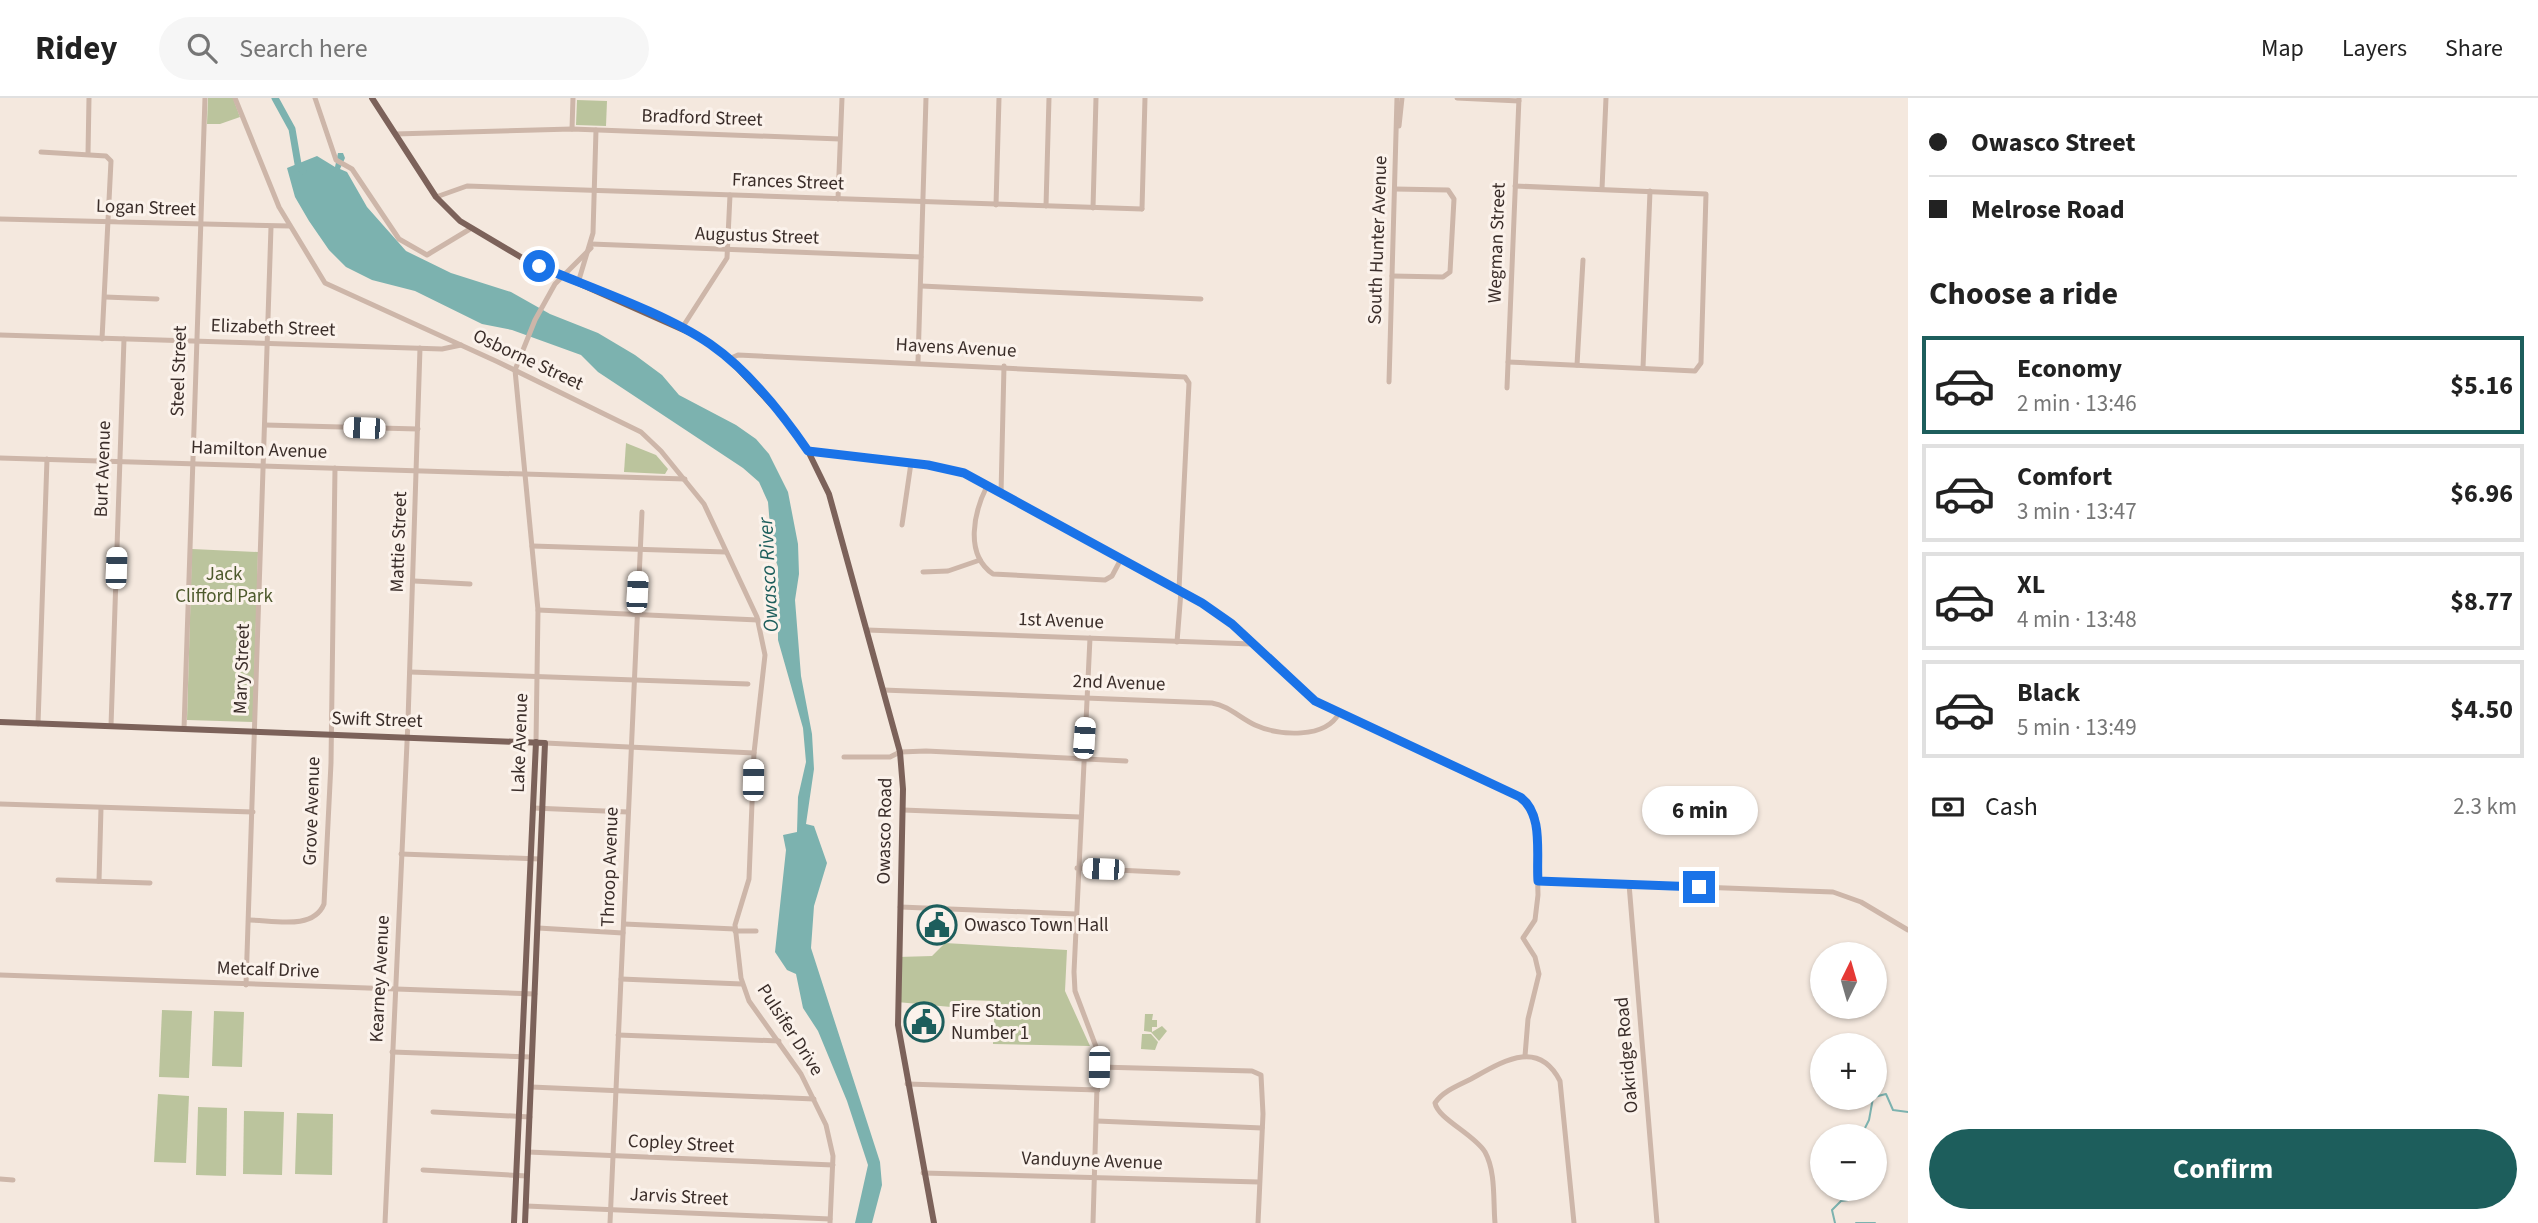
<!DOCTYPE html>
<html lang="en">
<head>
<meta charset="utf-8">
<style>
  body { margin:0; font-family:"Source Sans 3",sans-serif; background:#f6f6f6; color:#222; height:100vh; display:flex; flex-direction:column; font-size:26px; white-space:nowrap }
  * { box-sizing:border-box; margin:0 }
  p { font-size:23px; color:#767676 }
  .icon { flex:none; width:38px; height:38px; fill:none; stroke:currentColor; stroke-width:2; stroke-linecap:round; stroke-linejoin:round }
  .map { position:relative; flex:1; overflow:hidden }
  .panel { display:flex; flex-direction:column; background:#fff; width:630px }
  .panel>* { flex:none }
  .top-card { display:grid; align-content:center; height:154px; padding:0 21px; background:#fff }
  .needle { width:46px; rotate:5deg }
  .tools { position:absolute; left:1810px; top:844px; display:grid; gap:14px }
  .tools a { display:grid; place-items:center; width:77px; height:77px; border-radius:50%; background:#fff; box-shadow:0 2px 5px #0004; font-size:35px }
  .end { position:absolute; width:32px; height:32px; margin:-16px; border:9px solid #1a73e8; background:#fff; box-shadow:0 0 0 4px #fff }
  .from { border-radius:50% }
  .bubble { position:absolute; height:49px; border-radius:24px; background:#fff; box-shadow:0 2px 5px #0004; font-size:23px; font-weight:700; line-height:49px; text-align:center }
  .car { position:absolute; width:21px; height:42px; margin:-21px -10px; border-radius:9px; box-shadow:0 0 5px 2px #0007; background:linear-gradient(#fff 24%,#345 0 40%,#fff 0 76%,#345 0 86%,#fff 0) }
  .top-card b { display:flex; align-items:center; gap:24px; height:66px; font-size:26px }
  .top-card b+b { border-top:2px solid #e0e0e0 }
  .top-card i { width:18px; height:18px; background:#222 }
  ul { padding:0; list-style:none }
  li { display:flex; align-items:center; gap:21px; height:98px; margin:0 14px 10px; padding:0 7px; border:4px solid #e0e0e0; border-radius:0px }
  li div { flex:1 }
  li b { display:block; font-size:26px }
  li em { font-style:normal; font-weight:700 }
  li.selected { border-color:#1d5e5c }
  li>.icon { width:63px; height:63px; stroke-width:1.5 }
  h2 { padding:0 21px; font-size:32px; line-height:84px }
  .pay { display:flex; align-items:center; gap:18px; height:77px; padding:0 21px; font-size:26px }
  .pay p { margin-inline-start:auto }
  .primary-button { display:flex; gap:14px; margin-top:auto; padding:14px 21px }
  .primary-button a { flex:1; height:80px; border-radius:42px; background:#1d5e5c; color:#fff; font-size:28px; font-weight:700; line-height:80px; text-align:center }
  header { display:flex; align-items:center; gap:42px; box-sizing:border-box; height:98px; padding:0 35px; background:#fff; border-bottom:2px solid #e0e0e0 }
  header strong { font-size:33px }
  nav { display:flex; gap:38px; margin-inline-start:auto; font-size:24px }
  .search { width:490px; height:63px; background:#f6f6f6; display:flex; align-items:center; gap:18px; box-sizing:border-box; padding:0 24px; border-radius:38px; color:#767676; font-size:26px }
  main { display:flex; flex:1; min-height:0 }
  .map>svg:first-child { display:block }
</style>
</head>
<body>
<header>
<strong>Ridey</strong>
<div class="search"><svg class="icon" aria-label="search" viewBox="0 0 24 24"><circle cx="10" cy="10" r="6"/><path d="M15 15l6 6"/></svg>Search here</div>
<nav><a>Map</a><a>Layers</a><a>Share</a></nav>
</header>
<main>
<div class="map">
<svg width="1908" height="1125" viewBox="0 0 1908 1125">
  <rect width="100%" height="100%" fill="#f4e8de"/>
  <g fill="#bbc49d">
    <polygon points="208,0 233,0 240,19 220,26 207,26"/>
    <polygon points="577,2 607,3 606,28 576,27"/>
    <polygon points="626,345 656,357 668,371 665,376 624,374"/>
    <polygon points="192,451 258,454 253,624 187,622"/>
    <polygon points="945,845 1067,852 1065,893 1090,948 993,946 995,903 963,902 962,910 897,904 898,859 932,858"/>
    <polygon points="162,912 192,913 189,980 159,979"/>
    <polygon points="214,913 244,914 242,969 212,968"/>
    <polygon points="1145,916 1153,916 1152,922 1157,922 1157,929 1152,929 1152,934 1162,928 1167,933 1159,943 1151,934 1144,933"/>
    <polygon points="1142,936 1151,936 1158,944 1155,952 1141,951"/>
    <polygon points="158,996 189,998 186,1065 154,1064"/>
    <polygon points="198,1009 227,1010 226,1078 196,1077"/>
    <polygon points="244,1013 284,1014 282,1077 243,1076"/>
    <polygon points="297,1015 333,1016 332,1077 295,1076"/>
  </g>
  <polygon fill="#7cb2af" points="338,55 343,55 345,60 340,71 347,74 367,109 406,153 451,175 511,194 550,216 598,235 635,257 662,277 679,297 736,327 756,341 769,356 788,394 798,446 799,476 795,502 801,578 812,636 814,671 806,726 814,728 827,765 814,808 811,850 880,1064 882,1087 872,1125 855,1125 868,1067 847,1003 818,933 803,910 796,876 787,872 775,854 786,752 783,737 797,734 798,699 806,664 803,630 778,542 778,469 772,452 768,404 759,384 743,370 598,274 581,257 512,232 482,226 415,193 372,182 346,169 329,152 309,123 295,99 287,70 317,58 335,69"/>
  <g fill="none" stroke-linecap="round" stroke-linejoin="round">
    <g stroke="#7cb2af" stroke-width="2">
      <polyline points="1874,999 1886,996 1893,1012 1908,1014"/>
      <polyline points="1861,1038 1869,1022 1873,1000"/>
      <polyline points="1835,1125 1832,1112 1841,1103 1849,1102 1853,1090"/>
      <polyline points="1856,1125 1875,1125"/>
    </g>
    <polyline stroke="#7cb2af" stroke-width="7" points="275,0 292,31 298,66 303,73"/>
    <g stroke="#cdb6a9" stroke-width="5">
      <polyline points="235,0 279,109 325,185 498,264 641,334 661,353 704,406 757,519 765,557 754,655 749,781 735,827 741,880 749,903 801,976 826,1027 833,1058 830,1125"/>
      <polyline points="315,0 336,62 352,71 399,141 427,157 470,131"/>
      <polyline points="1457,0 1519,3"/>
      <polyline points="1399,28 1402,0"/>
      <polyline points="572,31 573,0"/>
      <polyline points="395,36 572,31 840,41"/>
      <polyline points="41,54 106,58 111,63 102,241"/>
      <polyline points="88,56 89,0"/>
      <polyline points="1602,91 1606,0"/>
      <polyline points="436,99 467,88 1142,111"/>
      <polyline points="838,101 842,0"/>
      <polyline points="996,107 999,0"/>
      <polyline points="1046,108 1049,0"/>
      <polyline points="1093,110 1096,0"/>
      <polyline points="1142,111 1145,0"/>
      <polyline points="0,121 290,128"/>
      <polyline points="591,146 921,159"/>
      <polyline points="1392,178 1443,179 1450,174 1454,101 1448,92 1395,91"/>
      <polyline points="578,185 593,135 596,32"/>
      <polyline points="921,188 1201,201"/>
      <polyline points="105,199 157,201"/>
      <polyline points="682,230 727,160 730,97"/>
      <polyline points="0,237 442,251 461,247"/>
      <polyline points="729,261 738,257 1185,279 1189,285 1179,491"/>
      <polyline points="918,264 926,0"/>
      <polyline points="1508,264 1695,273 1701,265 1706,96 1515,88"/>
      <polyline points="1577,267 1583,162"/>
      <polyline points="1643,270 1650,93"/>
      <polyline points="1389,284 1397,0"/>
      <polyline points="1507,290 1519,0"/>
      <polyline points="265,327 418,331"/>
      <polyline points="808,353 928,367 964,375 1202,505 1232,526 1315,603 1526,703 1536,720 1538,797 1535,822 1523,840 1535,859 1539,876 1528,921 1525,958"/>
      <polyline points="0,360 685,381"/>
      <path d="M987,388C974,414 964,456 993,476L1105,482L1112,478L1121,461"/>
      <polyline points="1001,396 1004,268"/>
      <polyline points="902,427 911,365"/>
      <polyline points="532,448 726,454"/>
      <polyline points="923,474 948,473 980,462"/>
      <polyline points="414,483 470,486"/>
      <polyline points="538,512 758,522"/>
      <polyline points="867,532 1252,546"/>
      <polyline points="1090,540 1074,874 1075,893 1098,954 1093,1125"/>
      <polyline points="1177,544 1181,493"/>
      <polyline points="410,574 748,586"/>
      <path d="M883,592L1212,605C1229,608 1240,620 1255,627C1279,638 1326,641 1339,615"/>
      <polyline points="38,626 47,361"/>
      <polyline points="111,628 124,241"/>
      <polyline points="184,631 205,0"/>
      <polyline points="536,644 538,512 515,272 535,222 555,186 591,150"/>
      <polyline points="545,645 754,655"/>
      <polyline points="844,659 890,659 900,654 926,653 1126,663"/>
      <polyline points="0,706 253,714"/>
      <polyline points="533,710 628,714"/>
      <polyline points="903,712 1080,719"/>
      <polyline points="401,756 540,761"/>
      <polyline points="1077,770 1178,775"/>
      <polyline points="58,782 150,785"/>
      <polyline points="99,783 101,710"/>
      <polyline points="1537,783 1833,794 1861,804 1908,832"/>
      <polyline points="1629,786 1657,1125"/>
      <polyline points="900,809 1076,816"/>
      <path d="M249,822C272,822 313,833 324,806L331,665L335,370"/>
      <polyline points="624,826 735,831"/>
      <polyline points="538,830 623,835"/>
      <polyline points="735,833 756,833"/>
      <polyline points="0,877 535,896"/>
      <polyline points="621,881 742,886"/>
      <polyline points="246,887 271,129"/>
      <polyline points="618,937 779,943"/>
      <polyline points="392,954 532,959"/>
      <polyline points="1099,969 1252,973 1261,977 1263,1016 1258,1125"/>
      <polyline points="907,986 1098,992"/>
      <polyline points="531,989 814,1001"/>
      <polyline points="433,1014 530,1019"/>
      <polyline points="1097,1023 1262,1030"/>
      <polyline points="528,1054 833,1067"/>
      <polyline points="423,1072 527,1078"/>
      <polyline points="923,1075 1259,1084"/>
      <polyline points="0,1081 13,1082"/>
      <polyline points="526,1108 830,1121"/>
      <polyline points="385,1125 408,623 420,250"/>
      <polyline points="610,1125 642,414"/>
      <path d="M1495,1125C1493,1103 1496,1074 1485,1054C1474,1036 1438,1021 1435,1005C1443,993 1459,987 1471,981C1502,964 1538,940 1560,983L1574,1125"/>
    </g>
    <g stroke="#7c625a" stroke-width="6">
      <polyline points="372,0 436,99 460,123 524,161 704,241 729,261 786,322 808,353 829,396 900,654 903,691 898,927 934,1125"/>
      <polyline points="0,624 545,645 525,1125"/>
      <polyline points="514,1125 536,644"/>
    </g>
  </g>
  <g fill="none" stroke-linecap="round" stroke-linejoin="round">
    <path stroke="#1a73e8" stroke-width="9" d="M539,168C591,190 665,215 710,246C749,273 782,315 808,353L928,367L964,375L1202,505L1232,526L1315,603L1520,699C1544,716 1536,756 1538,783L1699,789"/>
  </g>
  <defs>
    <g id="civic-ring" transform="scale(2.0125)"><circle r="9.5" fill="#fbf2eb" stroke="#1d5e5c" stroke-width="1.5"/><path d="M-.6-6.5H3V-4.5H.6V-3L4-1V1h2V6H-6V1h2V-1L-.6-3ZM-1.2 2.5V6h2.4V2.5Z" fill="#1d5e5c"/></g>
  </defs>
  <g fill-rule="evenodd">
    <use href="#civic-ring" x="937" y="827"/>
    <use href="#civic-ring" x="924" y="924"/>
  </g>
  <g text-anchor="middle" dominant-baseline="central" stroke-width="6" stroke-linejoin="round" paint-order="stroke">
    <g font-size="19" fill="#3a2d29" stroke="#fbf2eb">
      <text transform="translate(702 20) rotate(2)">Bradford Street</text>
      <text transform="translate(788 84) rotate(2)">Frances Street</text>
      <text transform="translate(146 110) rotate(2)">Logan Street</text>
      <text transform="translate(757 138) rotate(2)">Augustus Street</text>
      <text transform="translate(1378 142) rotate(-88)">South Hunter Avenue</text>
      <text transform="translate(1497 145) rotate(-88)">Wegman Street</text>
      <text transform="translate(273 230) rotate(2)">Elizabeth Street</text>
      <text transform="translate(956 250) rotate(3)">Havens Avenue</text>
      <text transform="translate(528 262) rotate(25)">Osborne Street</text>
      <text transform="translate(179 273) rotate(-88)">Steel Street</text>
      <text transform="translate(259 352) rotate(2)">Hamilton Avenue</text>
      <text transform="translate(103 371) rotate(-88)">Burt Avenue</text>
      <text transform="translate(399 444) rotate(-88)">Mattie Street</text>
      <text transform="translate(1061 523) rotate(2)">1st Avenue</text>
      <text transform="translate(242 571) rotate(-88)">Mary Street</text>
      <text transform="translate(1119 585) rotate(2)">2nd Avenue</text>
      <text transform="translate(377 622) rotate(2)">Swift Street</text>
      <text transform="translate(520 645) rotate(-88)">Lake Avenue</text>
      <text transform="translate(312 713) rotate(-88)">Grove Avenue</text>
      <text transform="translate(885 733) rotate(-89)">Owasco Road</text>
      <text transform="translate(610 769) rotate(-88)">Throop Avenue</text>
      <text transform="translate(268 872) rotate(2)">Metcalf Drive</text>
      <text transform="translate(380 881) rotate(-87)">Kearney Avenue</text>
      <text transform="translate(790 932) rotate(57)">Pulsifer Drive</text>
      <text transform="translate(1627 957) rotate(-95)">Oakridge Road</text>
      <text transform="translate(681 1046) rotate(3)">Copley Street</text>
      <text transform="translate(1092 1063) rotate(2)">Vanduyne Avenue</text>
      <text transform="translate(679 1099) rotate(3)">Jarvis Street</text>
    </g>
    <g font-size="19" fill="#4d592c" stroke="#fbf2eb">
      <text x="224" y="476">Jack<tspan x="224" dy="22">Clifford Park</tspan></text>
    </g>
    <g font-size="19" fill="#3a2d29" stroke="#fbf2eb" text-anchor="start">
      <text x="964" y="827">Owasco Town Hall</text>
      <text x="951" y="913">Fire Station<tspan x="951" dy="22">Number 1</tspan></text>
    </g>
    <g font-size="21" font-style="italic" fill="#1d5e5c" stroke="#fbf2eb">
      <text transform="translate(768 477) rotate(-93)">Owasco River</text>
    </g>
  </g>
</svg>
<div class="tools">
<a><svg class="needle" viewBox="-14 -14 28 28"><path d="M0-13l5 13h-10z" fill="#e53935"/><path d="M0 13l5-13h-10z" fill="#767676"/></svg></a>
<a>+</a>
<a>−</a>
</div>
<i class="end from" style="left:539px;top:168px"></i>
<i class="end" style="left:1699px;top:789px"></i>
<div class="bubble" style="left:1642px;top:688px;width:116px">6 min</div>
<i class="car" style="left:364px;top:330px;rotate:272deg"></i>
<i class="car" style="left:116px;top:470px;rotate:2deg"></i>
<i class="car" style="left:637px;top:494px;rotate:3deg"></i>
<i class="car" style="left:1084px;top:640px;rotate:4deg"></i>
<i class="car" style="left:753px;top:682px;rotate:1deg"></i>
<i class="car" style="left:1103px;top:771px;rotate:272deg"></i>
<i class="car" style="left:1099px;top:969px;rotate:181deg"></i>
</div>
<section class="panel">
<div class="top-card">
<b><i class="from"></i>Owasco Street</b>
<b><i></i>Melrose Road</b>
</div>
<h2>Choose a ride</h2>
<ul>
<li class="selected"><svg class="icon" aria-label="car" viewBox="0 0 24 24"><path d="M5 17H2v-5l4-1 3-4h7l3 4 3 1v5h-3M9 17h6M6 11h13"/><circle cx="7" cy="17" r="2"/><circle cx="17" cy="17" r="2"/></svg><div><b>Economy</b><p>2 min · 13:46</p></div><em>$5.16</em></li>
<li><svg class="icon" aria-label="car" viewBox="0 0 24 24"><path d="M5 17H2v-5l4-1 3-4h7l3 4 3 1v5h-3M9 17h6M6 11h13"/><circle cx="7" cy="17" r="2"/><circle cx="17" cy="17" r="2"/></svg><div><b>Comfort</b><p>3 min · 13:47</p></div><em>$6.96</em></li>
<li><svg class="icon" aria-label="car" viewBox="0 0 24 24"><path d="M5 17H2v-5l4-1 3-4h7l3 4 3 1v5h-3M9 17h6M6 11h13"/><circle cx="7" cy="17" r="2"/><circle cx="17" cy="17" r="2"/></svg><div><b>XL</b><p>4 min · 13:48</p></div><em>$8.77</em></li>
<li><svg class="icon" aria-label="car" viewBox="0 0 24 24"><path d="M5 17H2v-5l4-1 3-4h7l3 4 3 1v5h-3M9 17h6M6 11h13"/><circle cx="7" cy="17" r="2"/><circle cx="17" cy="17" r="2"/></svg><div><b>Black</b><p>5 min · 13:49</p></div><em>$4.50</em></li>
</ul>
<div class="pay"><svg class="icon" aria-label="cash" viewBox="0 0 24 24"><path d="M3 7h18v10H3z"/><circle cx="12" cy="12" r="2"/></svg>Cash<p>2.3 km</p></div>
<div class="primary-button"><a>Confirm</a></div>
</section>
</main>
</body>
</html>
